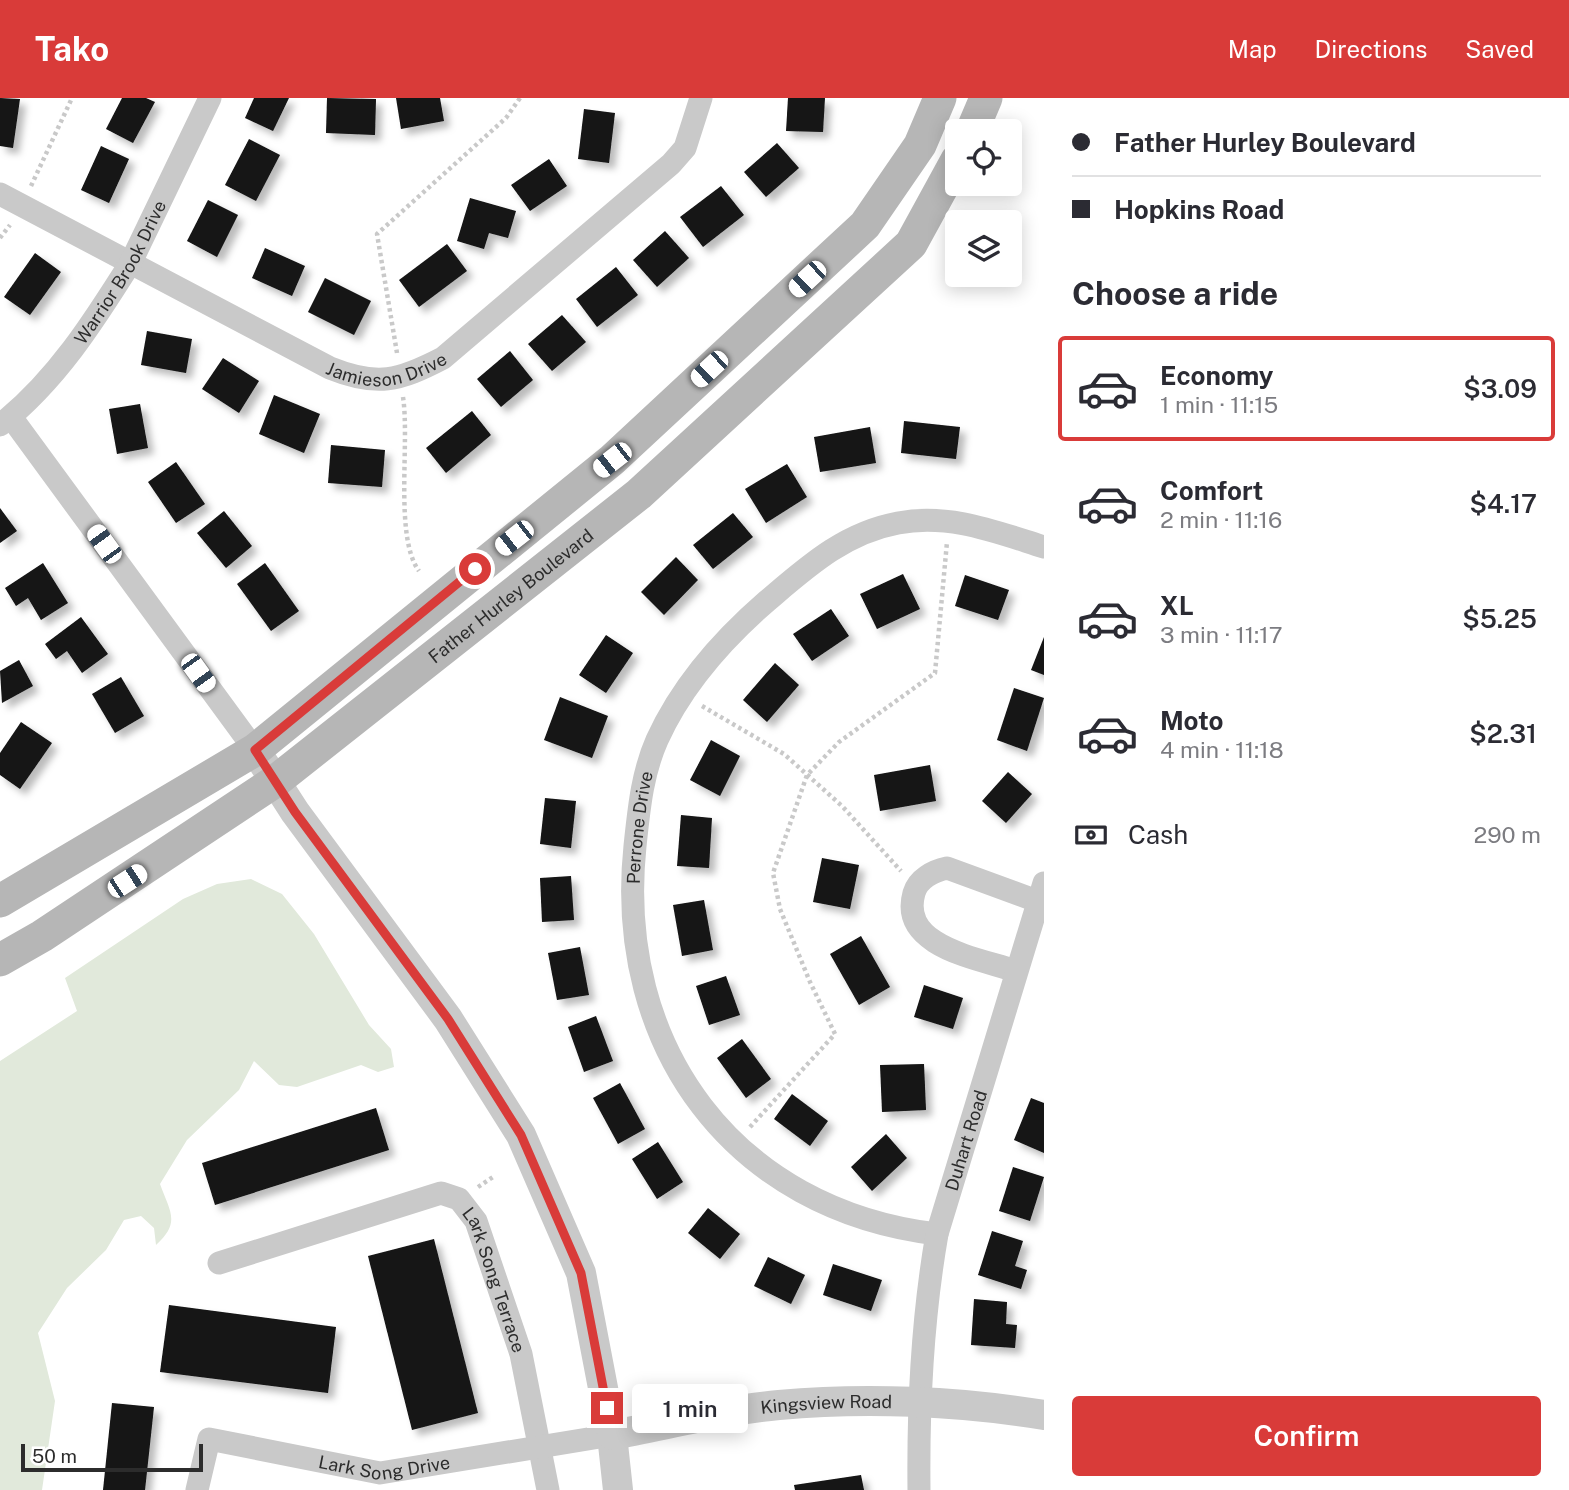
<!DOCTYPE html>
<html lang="en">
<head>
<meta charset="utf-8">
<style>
  body { margin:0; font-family:"Public Sans",sans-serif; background:#f7f7f7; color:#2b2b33; height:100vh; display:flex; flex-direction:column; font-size:26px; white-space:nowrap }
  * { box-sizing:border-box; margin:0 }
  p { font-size:23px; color:#7c7c81 }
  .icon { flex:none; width:38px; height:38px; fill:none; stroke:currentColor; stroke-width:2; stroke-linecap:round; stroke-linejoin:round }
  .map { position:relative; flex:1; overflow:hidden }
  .side { display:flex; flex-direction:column; background:#fff; width:525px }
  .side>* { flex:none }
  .top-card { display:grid; align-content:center; height:154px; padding:0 28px; background:#fff }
  .tools { position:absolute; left:945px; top:21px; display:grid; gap:14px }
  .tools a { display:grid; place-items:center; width:77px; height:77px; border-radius:7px; background:#fff; box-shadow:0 4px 18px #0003; font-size:35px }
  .scale { position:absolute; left:21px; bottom:18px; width:182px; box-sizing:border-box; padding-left:7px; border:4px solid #2c2c2c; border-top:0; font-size:19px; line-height:24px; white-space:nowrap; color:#2c2c2c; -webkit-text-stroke:5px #fff; paint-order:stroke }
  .end { position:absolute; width:32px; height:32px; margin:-16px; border:9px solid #d93b39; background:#fff; box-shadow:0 0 0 4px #fff }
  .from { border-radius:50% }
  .bubble { position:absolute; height:49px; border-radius:7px; background:#fff; box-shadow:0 4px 18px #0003; font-size:23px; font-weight:600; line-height:49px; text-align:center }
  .car { position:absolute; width:21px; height:42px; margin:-21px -10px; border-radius:9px; box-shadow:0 0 5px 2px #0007; background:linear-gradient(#fff 24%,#345 0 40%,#fff 0 76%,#345 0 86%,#fff 0) }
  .top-card b { display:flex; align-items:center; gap:24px; height:66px; font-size:26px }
  .top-card b+b { border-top:2px solid #e1e1e2 }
  .top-card i { width:18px; height:18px; background:#2b2b33 }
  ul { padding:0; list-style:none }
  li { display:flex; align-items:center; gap:21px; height:105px; margin:0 14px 10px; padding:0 14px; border:4px solid transparent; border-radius:7px }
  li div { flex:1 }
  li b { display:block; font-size:26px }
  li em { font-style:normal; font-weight:600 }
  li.current { border-color:#d93b39 }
  li>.icon { width:63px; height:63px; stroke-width:1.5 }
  h2 { padding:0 28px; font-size:32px; line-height:84px }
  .pay { display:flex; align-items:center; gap:18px; height:77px; padding:0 28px; font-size:26px }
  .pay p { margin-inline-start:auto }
  .action { display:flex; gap:14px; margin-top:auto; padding:14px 28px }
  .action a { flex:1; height:80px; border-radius:7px; background:#d93b39; color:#fff; font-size:28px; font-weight:600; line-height:80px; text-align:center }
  header { display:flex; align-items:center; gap:42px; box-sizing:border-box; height:98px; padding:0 35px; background:#d93b39; color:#fff }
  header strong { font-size:33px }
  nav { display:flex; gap:38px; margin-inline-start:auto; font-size:24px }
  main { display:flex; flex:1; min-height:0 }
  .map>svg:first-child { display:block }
</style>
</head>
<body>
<header>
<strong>Tako</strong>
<nav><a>Map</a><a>Directions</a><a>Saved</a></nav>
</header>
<main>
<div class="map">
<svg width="1044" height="1392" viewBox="0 0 1044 1392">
  <defs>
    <filter id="shadow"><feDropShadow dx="6" dy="6" stdDeviation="3.5" flood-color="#0004"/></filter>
  </defs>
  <rect width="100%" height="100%" fill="#fff"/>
  <path fill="#e1e9db" d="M251,781L282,796L314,836L369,927L391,951L394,969L378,974L361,967L297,989L279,987L254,963L239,992L187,1042L160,1086C170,1114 181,1124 156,1147L154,1130L141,1118L124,1122L106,1152L67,1190L38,1235L55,1303L42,1392H0V963L77,913L65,880L183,801L217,786Z"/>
  <g fill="#131313" filter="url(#shadow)">
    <polygon points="0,0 20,1 13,50 0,48"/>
    <polygon points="122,0 146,0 155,4 133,45 106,31"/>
    <polygon points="254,0 289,0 273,33 245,20"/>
    <polygon points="327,0 376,1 375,37 326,35"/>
    <polygon points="396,0 440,0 444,23 401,31"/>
    <polygon points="788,0 825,0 823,34 786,33"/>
    <polygon points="584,11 615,15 609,65 578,61"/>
    <polygon points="249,41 280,57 256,103 225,87"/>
    <polygon points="777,45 799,70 766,99 744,74"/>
    <polygon points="101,48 129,61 109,105 81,92"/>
    <polygon points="549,61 567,88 530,113 511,87"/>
    <polygon points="721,88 744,117 703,149 680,119"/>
    <polygon points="470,100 516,113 508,140 489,135 484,151 457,143"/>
    <polygon points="208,102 238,117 217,159 187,143"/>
    <polygon points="665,133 689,160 657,189 633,162"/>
    <polygon points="447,146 467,173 419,209 399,182"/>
    <polygon points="265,150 305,168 292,198 252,180"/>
    <polygon points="35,155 61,174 30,217 4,199"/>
    <polygon points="616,169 638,197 597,229 576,201"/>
    <polygon points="325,180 371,203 354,237 308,214"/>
    <polygon points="562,217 586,244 552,273 528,246"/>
    <polygon points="147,233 192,241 186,275 141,267"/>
    <polygon points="510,253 533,282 501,309 477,281"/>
    <polygon points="223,260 259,283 239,315 202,291"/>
    <polygon points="274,297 320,316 304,355 259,336"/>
    <polygon points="140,306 148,350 117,356 109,311"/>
    <polygon points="472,313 491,337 446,375 426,350"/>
    <polygon points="904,323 960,329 956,361 901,355"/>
    <polygon points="870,329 876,365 820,374 814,339"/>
    <polygon points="331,347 385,352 382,389 328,385"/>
    <polygon points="176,364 205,406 176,425 148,384"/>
    <polygon points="787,366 807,399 766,425 745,391"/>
    <polygon points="0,410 17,433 0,445"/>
    <polygon points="224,413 252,448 226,470 197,435"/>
    <polygon points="733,415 753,439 713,471 693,447"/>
    <polygon points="676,459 698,482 664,517 641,494"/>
    <polygon points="43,465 68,505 41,522 28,500 16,508 5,490"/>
    <polygon points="265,465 299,513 271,533 237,486"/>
    <polygon points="903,476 920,511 877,531 860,496"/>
    <polygon points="965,477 1009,492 998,522 955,508"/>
    <polygon points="831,511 849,538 812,563 793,536"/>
    <polygon points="81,519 108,556 82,575 67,553 56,561 45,546"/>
    <polygon points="606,537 633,555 606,595 579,577"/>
    <polygon points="1044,539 1044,577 1031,572"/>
    <polygon points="19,562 33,588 2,605 0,573"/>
    <polygon points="775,565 799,587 767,624 743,602"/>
    <polygon points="121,579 144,618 115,635 92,596"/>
    <polygon points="1014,590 1044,600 1027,653 997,642"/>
    <polygon points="560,599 608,618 592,660 544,642"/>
    <polygon points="21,624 52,645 20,691 0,677 0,655"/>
    <polygon points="711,642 740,658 720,698 690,682"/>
    <polygon points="930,667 936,703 880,713 874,677"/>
    <polygon points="1008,674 1032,696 1006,725 982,703"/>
    <polygon points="545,700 576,703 571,750 540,746"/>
    <polygon points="681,717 712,720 709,770 677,768"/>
    <polygon points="822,760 859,767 850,811 813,804"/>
    <polygon points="571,778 574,822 542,824 540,780"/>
    <polygon points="704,802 713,852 682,858 673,807"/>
    <polygon points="861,838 890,889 859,907 830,856"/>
    <polygon points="580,849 589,897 557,902 548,855"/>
    <polygon points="726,878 740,917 709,927 696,888"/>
    <polygon points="924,887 963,900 953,931 914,919"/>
    <polygon points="596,918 613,963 584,974 568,929"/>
    <polygon points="742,941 771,981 746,1000 717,960"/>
    <polygon points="924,966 926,1012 882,1014 880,967"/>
    <polygon points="620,985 645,1031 618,1046 593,1000"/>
    <polygon points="792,996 828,1023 810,1048 774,1021"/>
    <polygon points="1031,1000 1044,1005 1044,1055 1014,1042"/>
    <polygon points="376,1010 389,1052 215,1107 202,1065"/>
    <polygon points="886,1036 907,1060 872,1093 851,1069"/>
    <polygon points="658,1044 683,1084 657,1101 632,1061"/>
    <polygon points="1013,1069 1044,1079 1030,1123 999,1113"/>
    <polygon points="708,1110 740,1136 720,1161 688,1135"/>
    <polygon points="992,1133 1023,1143 1015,1168 1027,1172 1021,1191 978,1177"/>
    <polygon points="434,1141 478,1315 412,1332 368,1158"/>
    <polygon points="768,1159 805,1177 791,1206 754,1188"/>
    <polygon points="833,1166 882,1182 871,1213 823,1197"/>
    <polygon points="974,1201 1007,1204 1006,1226 1017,1227 1015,1250 971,1247"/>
    <polygon points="169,1207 336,1229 328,1295 160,1274"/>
    <polygon points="112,1305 154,1309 145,1392 103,1392"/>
    <polygon points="861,1377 864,1392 795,1392 794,1387"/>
  </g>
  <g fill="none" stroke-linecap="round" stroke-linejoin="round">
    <g stroke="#c9c9c9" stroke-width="4.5" stroke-dasharray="3.5 3.5" stroke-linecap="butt">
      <polyline points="31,88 72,0"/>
      <polyline points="0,140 10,127"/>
      <polyline points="397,255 377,136 506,20 520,0"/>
      <path d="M403,299C410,345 394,439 419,473"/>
      <polyline points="702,608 784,656 842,708 901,773"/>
      <polyline points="750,1029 835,936 810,884 780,811 773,775 807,677 839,644 935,575 947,444"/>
      <polyline points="478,1089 493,1079"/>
    </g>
    <g stroke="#c9c9c9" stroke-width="23">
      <path id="s1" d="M0,96L330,270C377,289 399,283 443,260L671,66L685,50L701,0"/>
      <polyline points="11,319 255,652"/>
      <path id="s2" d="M0,327C56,283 94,223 131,164L210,0"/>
      <path d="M1016,873C978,860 899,849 914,795C918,781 933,773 947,770L1037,803"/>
      <path id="s3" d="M937,1136C734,1112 614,949 635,748C639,711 642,676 657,642C682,587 722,542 767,503C807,469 844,435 898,425C949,415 996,434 1044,449"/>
      <path id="s4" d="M219,1165L441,1095L459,1101L476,1123L521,1256L548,1392"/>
      <path id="s5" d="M197,1392L209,1341L380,1375L612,1337"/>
      <path id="s6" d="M919,1392C918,1305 922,1222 937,1136L1044,785"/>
    </g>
    <g stroke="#c9c9c9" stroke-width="30">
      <polyline points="255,652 295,714 448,921 521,1037 581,1175 612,1337 618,1392"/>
      <path id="s7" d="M612,1337C667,1327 723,1312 779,1307C865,1299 959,1303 1044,1317"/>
    </g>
    <g stroke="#b6b6b6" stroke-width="33">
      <polyline points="972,33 986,0"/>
      <polyline points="0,803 255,652 612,362 865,127 920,47 940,0"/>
      <path id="s8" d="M0,862L42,838L277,682L639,396L911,146L957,62"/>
    </g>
  </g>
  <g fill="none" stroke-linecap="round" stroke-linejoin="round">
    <polyline stroke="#d93b39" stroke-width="9" points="475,471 255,652 295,714 448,921 521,1037 581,1175 607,1310"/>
  </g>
  <g text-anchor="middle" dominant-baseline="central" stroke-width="7" stroke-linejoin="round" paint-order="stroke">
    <g font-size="18" fill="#2c2c2c" stroke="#fff">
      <text stroke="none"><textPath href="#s2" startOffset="196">Warrior Brook Drive</textPath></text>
      <text stroke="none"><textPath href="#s1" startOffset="432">Jamieson Drive</textPath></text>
      <text stroke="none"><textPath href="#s8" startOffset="628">Father Hurley Boulevard</textPath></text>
      <text stroke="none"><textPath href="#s3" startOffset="569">Perrone Drive</textPath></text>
      <text stroke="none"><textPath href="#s6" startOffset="355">Duhart Road</textPath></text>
      <text stroke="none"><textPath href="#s4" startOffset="341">Lark Song Terrace</textPath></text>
      <text stroke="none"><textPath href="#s7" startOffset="217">Kingsview Road</textPath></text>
      <text stroke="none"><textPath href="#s5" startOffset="231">Lark Song Drive</textPath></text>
    </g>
  </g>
</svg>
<div class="tools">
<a><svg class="icon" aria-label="locate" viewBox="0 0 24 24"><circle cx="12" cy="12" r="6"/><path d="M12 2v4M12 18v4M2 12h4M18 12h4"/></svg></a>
<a><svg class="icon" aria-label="layers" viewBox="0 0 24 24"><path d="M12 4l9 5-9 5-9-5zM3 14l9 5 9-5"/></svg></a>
</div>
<div class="scale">50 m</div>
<i class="end from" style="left:475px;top:471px"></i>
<i class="end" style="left:607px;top:1310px"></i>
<div class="bubble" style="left:632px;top:1286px;width:116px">1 min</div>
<i class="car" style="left:807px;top:181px;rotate:227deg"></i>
<i class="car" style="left:709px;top:271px;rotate:227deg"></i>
<i class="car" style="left:612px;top:362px;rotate:232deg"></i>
<i class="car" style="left:514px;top:440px;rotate:232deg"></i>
<i class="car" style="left:104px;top:446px;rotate:324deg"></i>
<i class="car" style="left:198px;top:575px;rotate:144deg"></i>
<i class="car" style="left:127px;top:783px;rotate:57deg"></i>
</div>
<section class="side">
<div class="top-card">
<b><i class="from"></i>Father Hurley Boulevard</b>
<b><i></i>Hopkins Road</b>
</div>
<h2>Choose a ride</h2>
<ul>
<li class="current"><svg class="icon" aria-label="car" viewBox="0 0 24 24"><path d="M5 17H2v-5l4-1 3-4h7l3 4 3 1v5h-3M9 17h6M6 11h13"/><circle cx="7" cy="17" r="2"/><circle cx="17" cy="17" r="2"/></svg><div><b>Economy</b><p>1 min · 11:15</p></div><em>$3.09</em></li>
<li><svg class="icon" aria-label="car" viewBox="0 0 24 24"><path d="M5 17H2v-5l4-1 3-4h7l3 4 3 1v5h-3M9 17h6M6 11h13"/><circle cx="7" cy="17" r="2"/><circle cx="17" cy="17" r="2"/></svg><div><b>Comfort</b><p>2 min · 11:16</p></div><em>$4.17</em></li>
<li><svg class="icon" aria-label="car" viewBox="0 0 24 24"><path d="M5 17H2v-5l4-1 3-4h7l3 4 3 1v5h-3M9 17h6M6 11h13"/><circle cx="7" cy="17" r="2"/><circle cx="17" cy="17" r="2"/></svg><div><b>XL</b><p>3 min · 11:17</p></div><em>$5.25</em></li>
<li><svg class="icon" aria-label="car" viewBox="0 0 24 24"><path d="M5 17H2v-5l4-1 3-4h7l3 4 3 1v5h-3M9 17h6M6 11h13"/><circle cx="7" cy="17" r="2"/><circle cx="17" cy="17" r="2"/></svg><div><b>Moto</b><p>4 min · 11:18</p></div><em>$2.31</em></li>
</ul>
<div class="pay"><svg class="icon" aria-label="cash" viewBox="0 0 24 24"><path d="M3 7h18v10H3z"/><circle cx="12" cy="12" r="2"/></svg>Cash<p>290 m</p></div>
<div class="action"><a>Confirm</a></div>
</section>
</main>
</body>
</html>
